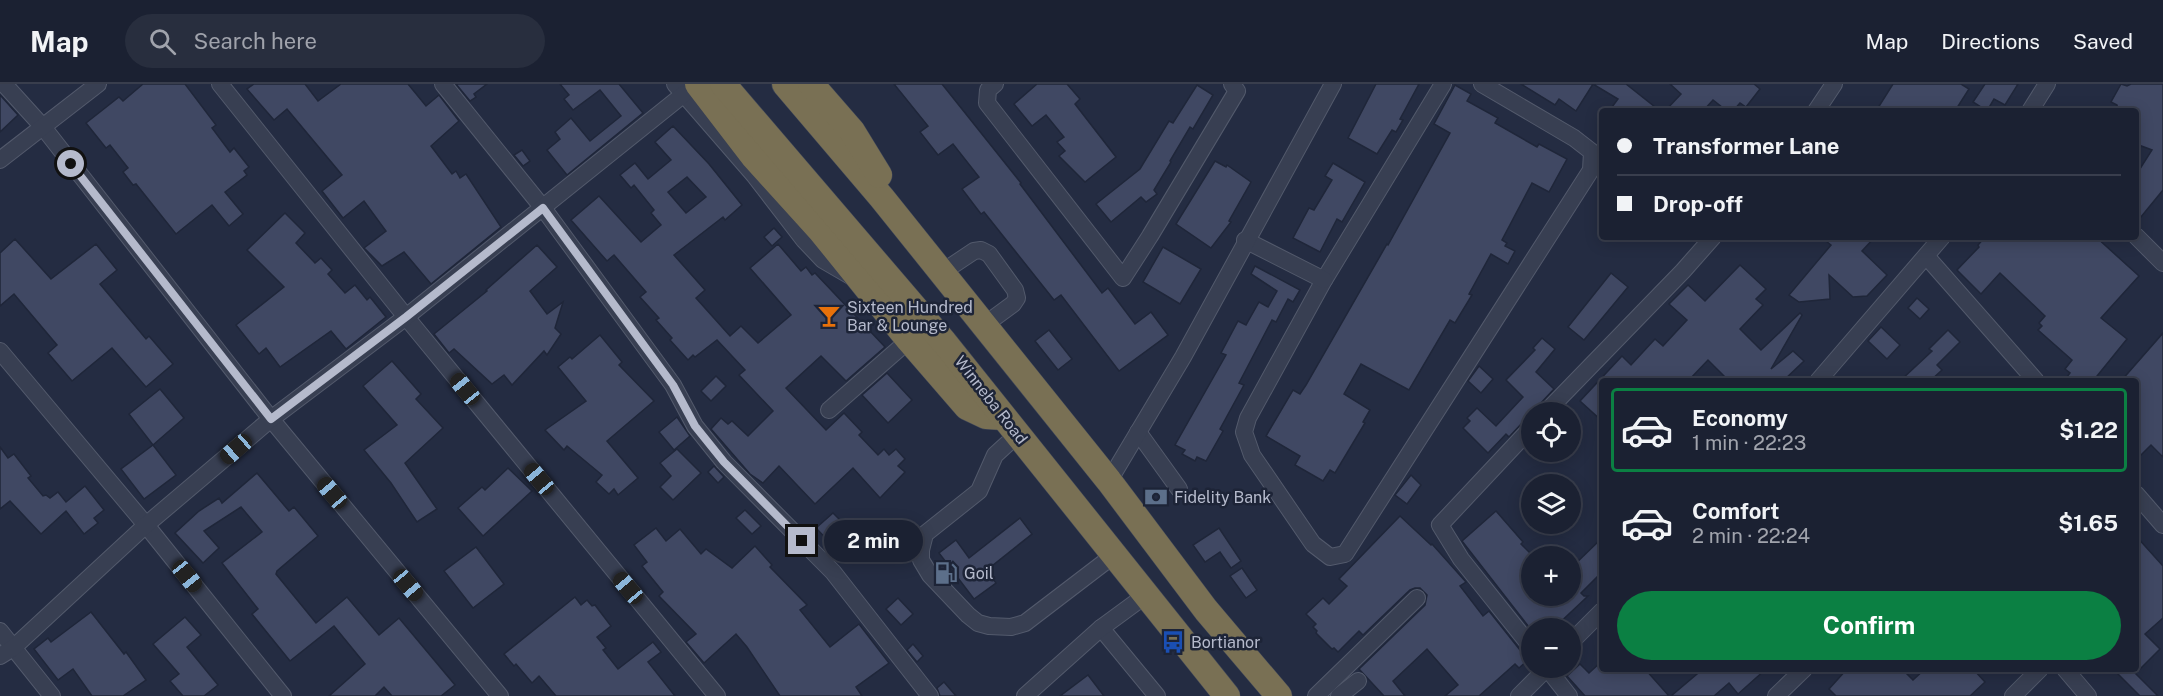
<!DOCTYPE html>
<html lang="en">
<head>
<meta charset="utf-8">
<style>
  body { margin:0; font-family:"Public Sans",sans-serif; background:#282e3e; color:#f1f3f6; height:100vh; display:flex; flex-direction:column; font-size:22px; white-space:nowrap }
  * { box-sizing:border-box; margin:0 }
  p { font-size:20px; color:#a0a3ac }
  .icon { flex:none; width:33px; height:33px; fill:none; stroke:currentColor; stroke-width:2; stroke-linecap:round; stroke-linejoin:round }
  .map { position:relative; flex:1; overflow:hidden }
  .details { position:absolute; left:1599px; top:294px; width:540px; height:294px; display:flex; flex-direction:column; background:#1b2132; border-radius:6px; box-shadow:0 3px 15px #0003,0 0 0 2px #393e4d }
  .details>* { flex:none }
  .guide { position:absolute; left:1599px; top:24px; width:540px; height:132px; border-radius:6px; box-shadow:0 3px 15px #0003,0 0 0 2px #393e4d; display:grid; align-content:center; height:132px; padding:0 18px; background:#1b2132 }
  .tools { position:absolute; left:1521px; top:318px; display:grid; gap:12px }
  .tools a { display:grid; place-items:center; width:60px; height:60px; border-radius:50%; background:#1b2132; box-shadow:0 3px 15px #0003,0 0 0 2px #393e4d; font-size:30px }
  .end { position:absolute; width:27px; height:27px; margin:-14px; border:8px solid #b5bacc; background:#111; box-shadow:0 0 0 3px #111 }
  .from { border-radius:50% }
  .bubble { position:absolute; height:42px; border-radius:21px; background:#1b2132; box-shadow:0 3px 15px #0003,0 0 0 2px #393e4d; font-size:20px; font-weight:700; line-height:42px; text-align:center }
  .car { position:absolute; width:18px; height:36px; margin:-18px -9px; border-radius:8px; box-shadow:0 0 4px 2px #0007; background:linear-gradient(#222 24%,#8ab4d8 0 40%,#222 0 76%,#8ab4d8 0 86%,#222 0) }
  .guide b { display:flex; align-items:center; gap:21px; height:57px; font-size:22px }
  .guide b+b { border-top:2px solid #393e4d }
  .guide i { width:15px; height:15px; background:#f1f3f6 }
  ul { padding:10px 0 0; list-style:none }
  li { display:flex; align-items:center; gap:18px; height:84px; margin:0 12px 9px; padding:0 6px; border:3px solid transparent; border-radius:6px }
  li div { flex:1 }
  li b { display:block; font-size:22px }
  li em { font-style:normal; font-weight:700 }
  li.current { border-color:#0b8043 }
  li>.icon { width:54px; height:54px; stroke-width:1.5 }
  .action { display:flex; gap:12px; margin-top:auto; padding:12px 18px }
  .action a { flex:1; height:69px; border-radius:36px; background:#0b8043; color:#fff; font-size:24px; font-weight:700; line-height:69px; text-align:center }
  header { display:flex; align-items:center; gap:36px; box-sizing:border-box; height:84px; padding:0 30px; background:#1b2132; border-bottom:2px solid #393e4d }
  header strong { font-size:28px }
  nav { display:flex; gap:33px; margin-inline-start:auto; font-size:21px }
  .search { width:420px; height:54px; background:#282e3e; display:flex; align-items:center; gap:15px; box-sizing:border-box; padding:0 21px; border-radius:33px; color:#a0a3ac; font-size:22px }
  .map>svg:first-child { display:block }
</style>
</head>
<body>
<header>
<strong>Map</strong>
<div class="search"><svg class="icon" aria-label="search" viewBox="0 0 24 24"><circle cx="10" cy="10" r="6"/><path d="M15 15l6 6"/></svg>Search here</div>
<nav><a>Map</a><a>Directions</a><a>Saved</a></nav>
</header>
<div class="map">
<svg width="2163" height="612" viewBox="0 0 2163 612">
  <rect width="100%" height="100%" fill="#242c42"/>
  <g fill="#404863" stroke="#1f2639" stroke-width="1.5" fill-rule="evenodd">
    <polygon points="143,0 185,0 216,41 212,44 230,68 234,64 249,83 244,87 247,91 225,108 243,130 229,142 212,121 176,150 136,100 133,101 123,88 128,84 110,61 106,64 86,39 119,13 123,17"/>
    <polygon points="254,0 305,0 318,17 341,0 408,0 426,22 439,11 459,37 431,62 452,90 456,87 460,94 466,90 501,143 431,200 404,168 382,182 364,164 386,147 364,117 343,134 322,107 342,91 287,25 274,36 247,5"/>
    <polygon points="456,0 487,0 474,10 476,13 470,17"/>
    <polygon points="560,0 619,0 643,29 567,91 547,66 560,55 555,48 571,34 590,57 621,32 600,6 573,26 564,15 569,11"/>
    <polygon points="894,0 942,0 1021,99 1020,100 1102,209 1108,204 1135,240 1151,228 1168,251 1119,287 1061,211 1054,216 984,128 981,130 962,105 979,93 953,60 938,71 920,48 928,42"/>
    <polygon points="1037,0 1067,0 1080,15 1075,20 1116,73 1085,98 1059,72 1065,67 1057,58 1064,53 1046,31 1032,42 1014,20"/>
    <polygon points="1376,0 1419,0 1400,35 1403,36 1396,48 1392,46 1377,70 1348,54"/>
    <polygon points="1521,0 1626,0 1660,27 1609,27 1618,15 1593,0 1576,27 1559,15 1555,21"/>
    <polygon points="1670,0 1754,0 1760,5 1746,23 1740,19 1733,27 1727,27 1713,16 1703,27 1665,27 1681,10"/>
    <polygon points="1893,0 1961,0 1969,5 1955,27 1876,27"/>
    <polygon points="1985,0 2018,0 2005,21 1994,15 1987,27 1973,18"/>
    <polygon points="2121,0 2127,2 2131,0 2163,0 2163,106 2136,139 2136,91 2152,66 2136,60 2136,27 2118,27 2117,21 2111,18"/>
    <polygon points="1197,1 1213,11 1193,45 1190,43 1170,77 1171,78 1154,106 1157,110 1146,118 1141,113 1111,138 1096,120 1140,85 1169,37 1173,39"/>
    <polygon points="1455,1 1471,10 1467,17 1498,34 1495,39 1537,63 1539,60 1567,75 1549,108 1532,99 1502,156 1507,159 1505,162 1515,167 1508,180 1491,170 1469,210 1472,211 1455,239 1450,236 1409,306 1361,280 1344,310 1370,326 1363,338 1365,339 1335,389 1330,386 1323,397 1295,381 1300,372 1266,352 1293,306 1300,310 1306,301 1387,160 1388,161 1450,49 1434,40"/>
    <polygon points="0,11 18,31 0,48"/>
    <path d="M673,42L709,80L742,121L725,136L723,133L674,171L705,206L696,214L730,252L741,242L758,259L791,231L750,184L778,160L801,187L806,183L812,191L815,189L885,263L846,297L821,272L786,304L826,346L844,329L862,348L859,351L878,371L884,365L889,371L896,365L905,375L898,382L905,388L880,414L853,384L815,420L779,382L763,399L750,390L711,345L721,334L728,340L732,337L748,352L773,327L739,291L745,286L717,256L695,273L693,271L688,276L670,256L672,254L656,236L659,234L640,213L646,208L614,171L607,177L571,136L599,112L641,158L661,141L651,129L654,126L634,101L631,104L620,91L635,79L648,95L671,76L655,58ZM687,93L706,113L686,129L668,108Z"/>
    <polygon points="522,66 530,77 523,82 514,71"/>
    <polygon points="1215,77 1226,83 1227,81 1251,98 1229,137 1231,138 1211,164 1176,140"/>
    <polygon points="1333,79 1365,98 1342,138 1337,135 1320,168 1293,154 1309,124 1314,126 1332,96 1325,92"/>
    <polygon points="285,129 305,149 296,159 315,179 321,174 332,186 328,190 345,209 355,201 367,216 370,213 386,233 346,265 331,247 280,283 266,264 259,270 236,241 284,203 247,166"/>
    <polygon points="774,144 782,153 772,162 764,153"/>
    <polygon points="1821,153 1875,153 1862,167 1887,191 1867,212 1853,213 1829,191 1830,215 1799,218 1789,211 1831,161"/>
    <polygon points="1985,153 2096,153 2139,192 2101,234 2127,255 2093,297 2064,297 2070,289 2065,285 2072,276 2038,246 2042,242 2039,239 2045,232 2000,189 1981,210 1957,186 1979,163 1978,161"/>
    <polygon points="15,155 51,195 96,160 117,186 100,200 146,255 149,252 173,280 146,303 112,264 72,297 48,269 57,261 14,210 0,222 0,169"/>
    <polygon points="537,161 557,183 530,207 547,230 563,218 555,244 561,250 547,271 544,267 512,301 504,291 492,300 454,265 449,269 434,250 487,207 486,206"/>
    <polygon points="1163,163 1201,185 1180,220 1143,198"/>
    <polygon points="1740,181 1766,205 1756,215 1763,221 1740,245 1761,266 1800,229 1802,231 1771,285 1793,267 1804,277 1783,297 1729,297 1708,276 1688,297 1602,297 1602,337 1580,317 1622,272 1631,281 1655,255 1663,262 1687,236 1669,220 1688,201 1705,217"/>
    <polygon points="1255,182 1300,206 1293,218 1288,215 1276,238 1272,236 1239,299 1244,301 1220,345 1223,347 1206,377 1197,373 1195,377 1182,370 1185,366 1175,361 1226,271 1221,269 1238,237 1246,241 1259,218 1268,223 1277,207 1251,190"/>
    <polygon points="1611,189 1628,203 1584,256 1568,243"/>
    <polygon points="1917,214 1929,225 1920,235 1908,224"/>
    <polygon points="1881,243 1900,261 1887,275 1868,257"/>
    <polygon points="1049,246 1072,275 1058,286 1035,257"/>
    <polygon points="1948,246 1960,258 1937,281 1942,286 1930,297 1900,297 1932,267 1929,265"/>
    <polygon points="2163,249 2163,373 2151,361 2136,376 2136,297 2121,297"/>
    <polygon points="600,251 622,278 619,281 654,317 607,357 638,394 618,411 614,405 609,410 596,398 602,391 567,362 564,366 545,346 586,317 558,283 570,273 572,275"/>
    <polygon points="1542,254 1555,265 1536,288 1554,305 1509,353 1506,350 1488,369 1463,344 1470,337 1467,334 1477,324 1496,342 1523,313 1506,296 1535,266 1533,264"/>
    <polygon points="392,277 421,310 416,315 443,344 405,379 437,425 417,438 391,399 364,366 397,341 363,302"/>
    <polygon points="1479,282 1493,295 1481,309 1468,297"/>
    <polygon points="887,289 912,316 888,339 862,311"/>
    <polygon points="716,292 726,302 711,317 701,307"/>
    <polygon points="160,305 184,334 153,361 129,330"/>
    <polygon points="677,333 690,352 674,366 659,348"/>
    <polygon points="153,361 176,391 144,415 121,385"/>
    <polygon points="0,363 8,374 14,370 31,392 28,394 43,412 46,411 50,414 58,408 66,418 85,402 104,426 94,434 98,439 84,450 66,427 41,450 10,417 0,425"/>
    <polygon points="677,365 701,389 673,416 660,403 671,392 660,379"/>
    <polygon points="714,382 724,393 718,399 708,388"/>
    <polygon points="508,384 532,407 483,452 458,424 482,403 485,406"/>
    <polygon points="257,389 289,427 294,423 318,452 277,487 276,490 316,539 347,513 379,551 399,534 455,601 441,612 392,612 384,603 375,612 329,612 365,580 334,542 290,577 252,530 258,525 222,479 262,448 241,423 204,447 219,464 203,479 175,449 199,427 219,414 222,419"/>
    <polygon points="1411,391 1421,401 1407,420 1395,411"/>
    <polygon points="745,426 761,442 752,450 736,434"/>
    <polygon points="1496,427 1523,458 1521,460 1532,471 1532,512 1570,512 1570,485 1602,454 1602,488 1581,509 1584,512 1588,512 1554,544 1532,544 1532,547 1462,457"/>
    <polygon points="833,429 844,440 849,435 858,444 836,465 816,444"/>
    <polygon points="1400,432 1431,461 1432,460 1466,498 1460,502 1483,532 1489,527 1528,576 1519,584 1515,580 1479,612 1445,612 1458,601 1427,565 1393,597 1405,612 1384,612 1359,585 1425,521 1427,511 1420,504 1415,504 1410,506 1363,551 1359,547 1338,568 1334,564 1332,565 1316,549 1317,547 1313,543 1316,540 1306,530 1323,514 1329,520 1347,502 1339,495"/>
    <polygon points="1020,434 1032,450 987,486 996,499 974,515 939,469 956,456 969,474"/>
    <polygon points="656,444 666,457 680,445 701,470 706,465 732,484 755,462 772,481 770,483 807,521 800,526 830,563 859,540 889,579 856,603 862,612 780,612 747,563 736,550 704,579 686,558 696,550 659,512 663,508 642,482 647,478 634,461"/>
    <polygon points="1219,444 1241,477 1231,484 1220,468 1205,478 1193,461"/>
    <polygon points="2136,452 2163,482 2163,534 2145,550 2160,565 2136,589"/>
    <polygon points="476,463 504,500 473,524 444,487"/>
    <polygon points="1242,484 1257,506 1246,514 1230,492"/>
    <polygon points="575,513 581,521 587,516 592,522 595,521 611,542 597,553 606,564 603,566 618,585 653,558 661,568 648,578 675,612 556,612 539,592 532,599 516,580 514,582 504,570"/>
    <polygon points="898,514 913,530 901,541 886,525"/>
    <polygon points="91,528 124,570 126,568 146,596 123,612 92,612 73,585 58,596 34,565 48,554 51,558"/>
    <polygon points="185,533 201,551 187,563 218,601 204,612 183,612 170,597 179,590 153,560"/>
    <polygon points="913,560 923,572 917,578 907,566"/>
    <polygon points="1602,577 1602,585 1645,585 1669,612 1585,612 1567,592 1580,580 1589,589"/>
    <polygon points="1703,585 1766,585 1738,610 1729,599 1714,612 1671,612"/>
    <polygon points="1847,585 1902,585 1913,596 1925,585 1973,585 1985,598 1970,612 1836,612 1829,605"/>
    <polygon points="2113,585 2131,585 2158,612 2140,612"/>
    <polygon points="1088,591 1104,612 1060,612"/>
    <polygon points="944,598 956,612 940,612 937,604"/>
  </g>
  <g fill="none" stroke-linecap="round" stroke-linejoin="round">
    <g stroke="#535a6c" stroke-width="18">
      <g id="minor">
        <polyline points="4,0 43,43 271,335 500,612"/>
        <polyline points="220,0 406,233 717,612"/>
        <polyline points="443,0 543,124 673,301 695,342 724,378 833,488 930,612"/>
        <polyline points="675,0 754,91 804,156 823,176 854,194"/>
        <polyline points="995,0 988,6 987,19 1123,194 1150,152 1237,7 1232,0"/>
        <polyline points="1443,0 1324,196 1248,334 1244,348 1252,371 1313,460 1330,473 1345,470 1591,86 1592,68 1574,54 1482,0"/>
        <polyline points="1816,27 1834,0"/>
        <polyline points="2030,27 2047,0"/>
        <polyline points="0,76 98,0"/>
        <polyline points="2136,152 2163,179"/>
        <polyline points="1245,156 1324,196"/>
        <polyline points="1927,173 2036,297"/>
        <polyline points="941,189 974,167 981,166 989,170 1015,206 1017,214 1013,220 983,242"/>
        <polyline points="0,267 146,441 283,612"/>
        <polyline points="1818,297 1942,153"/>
        <polyline points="829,326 909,256"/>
        <polyline points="1546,328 1683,187 1713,153"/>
        <polyline points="1532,343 1440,441 1461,475 1532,564"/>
        <polyline points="1138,348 1179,405"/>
        <polyline points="1018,350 995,371 979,407 925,450 921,466 921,476 930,491 968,531 978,539 989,542 1011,543 1025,539 1114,471"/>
        <polyline points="1109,397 1183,273 1333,0"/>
        <polyline points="2136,410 2163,441"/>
        <polyline points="1101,544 1157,612"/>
        <polyline points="0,547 52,612"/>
        <polyline points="1570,559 1602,527"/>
        <polyline points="0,572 13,564 146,441 271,335 406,233 684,10"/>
        <polyline points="1547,584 1569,612"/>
        <polyline points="2065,585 2088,612"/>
        <polyline points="1025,612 1101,544 1146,511"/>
        <polyline points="1316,612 1417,514"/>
        <polyline points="1339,612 1358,597"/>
        <polyline points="1519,612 1547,584"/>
        <polyline points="1776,612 1804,585"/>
        <polyline points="2013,612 2040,585"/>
      </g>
    </g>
    <g stroke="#404759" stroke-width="27">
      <g id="highway">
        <polyline points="698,0 754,73 821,147 909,256 967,323 986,332 1003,333"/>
        <polyline points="723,0 944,258 1227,612"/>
        <polyline points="785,0 882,114 1109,397 1206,526 1279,612"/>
        <polyline points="811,0 852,47 879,91"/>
      </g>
    </g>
    <use href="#minor" stroke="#383f52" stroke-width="16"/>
    <use href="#highway" stroke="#797054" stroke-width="26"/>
  </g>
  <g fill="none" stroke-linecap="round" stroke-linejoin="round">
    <polyline stroke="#b5bacc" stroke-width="8" points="71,80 271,335 406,233 543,124 673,301 695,342 724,378 802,457"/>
  </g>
  <defs>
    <g id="bar-bare" transform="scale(1.8)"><path d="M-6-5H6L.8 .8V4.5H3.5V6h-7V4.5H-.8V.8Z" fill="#e8710a" stroke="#1d2437" stroke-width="2.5" paint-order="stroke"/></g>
    <g id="bank-bare" transform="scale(1.8)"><path d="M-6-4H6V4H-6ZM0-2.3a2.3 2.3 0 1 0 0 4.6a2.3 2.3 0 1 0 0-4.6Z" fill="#5c6f8a" stroke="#1d2437" stroke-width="2.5" paint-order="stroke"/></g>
    <g id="fuel-bare" transform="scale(1.8)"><path d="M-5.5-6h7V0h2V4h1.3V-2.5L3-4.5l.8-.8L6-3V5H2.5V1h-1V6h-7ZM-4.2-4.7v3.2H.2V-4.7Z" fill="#5c6f8a" stroke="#1d2437" stroke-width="2.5" paint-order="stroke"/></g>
    <g id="bus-bare" transform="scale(1.8)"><path d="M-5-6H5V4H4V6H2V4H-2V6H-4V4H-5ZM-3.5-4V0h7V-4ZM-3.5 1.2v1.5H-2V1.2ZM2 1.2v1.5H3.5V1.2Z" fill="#1a4fb4" stroke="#1d2437" stroke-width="2.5" paint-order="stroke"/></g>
  </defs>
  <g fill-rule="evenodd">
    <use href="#bar-bare" x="829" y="232"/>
    <use href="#bank-bare" x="1156" y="413"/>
    <use href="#fuel-bare" x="946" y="489"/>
    <use href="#bus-bare" x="1173" y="558"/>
  </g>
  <g text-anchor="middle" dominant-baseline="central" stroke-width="5" stroke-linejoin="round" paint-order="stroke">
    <g font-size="16" fill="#b5bacc" stroke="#1d2437" text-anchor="start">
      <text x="847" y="223">Sixteen Hundred<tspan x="847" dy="18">Bar &amp; Lounge</tspan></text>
      <text x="1174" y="413">Fidelity Bank</text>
      <text x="964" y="489">Goil</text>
      <text x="1191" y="558">Bortianor</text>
    </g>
    <g font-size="16" fill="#b5bacc" stroke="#1d2437">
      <text transform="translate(991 316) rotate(52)">Winneba Road</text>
    </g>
  </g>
</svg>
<div class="tools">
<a><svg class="icon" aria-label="locate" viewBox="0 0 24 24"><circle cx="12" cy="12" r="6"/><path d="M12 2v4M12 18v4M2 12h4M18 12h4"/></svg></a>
<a><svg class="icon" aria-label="layers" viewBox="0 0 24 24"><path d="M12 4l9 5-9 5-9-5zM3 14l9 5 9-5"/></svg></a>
<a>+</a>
<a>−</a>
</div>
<i class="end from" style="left:71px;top:80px"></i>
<i class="end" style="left:802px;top:457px"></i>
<div class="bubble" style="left:824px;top:436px;width:99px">2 min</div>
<i class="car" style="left:465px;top:305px;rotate:321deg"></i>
<i class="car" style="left:236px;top:365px;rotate:229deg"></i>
<i class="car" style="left:539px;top:395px;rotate:320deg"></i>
<i class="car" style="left:332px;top:409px;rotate:320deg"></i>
<i class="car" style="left:187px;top:492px;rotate:141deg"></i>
<i class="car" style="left:408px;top:501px;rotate:140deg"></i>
<i class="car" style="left:628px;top:504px;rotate:320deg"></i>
<div class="guide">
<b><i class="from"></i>Transformer Lane</b>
<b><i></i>Drop-off</b>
</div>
<section class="details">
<ul>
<li class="current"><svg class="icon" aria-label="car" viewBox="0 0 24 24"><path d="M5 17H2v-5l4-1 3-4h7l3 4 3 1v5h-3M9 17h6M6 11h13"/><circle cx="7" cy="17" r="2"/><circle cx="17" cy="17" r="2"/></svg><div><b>Economy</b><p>1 min · 22:23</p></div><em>$1.22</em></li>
<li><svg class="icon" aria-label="car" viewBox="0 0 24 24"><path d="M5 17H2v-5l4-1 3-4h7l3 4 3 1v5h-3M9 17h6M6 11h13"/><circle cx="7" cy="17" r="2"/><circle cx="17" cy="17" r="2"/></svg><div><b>Comfort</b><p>2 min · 22:24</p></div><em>$1.65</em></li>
</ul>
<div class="action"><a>Confirm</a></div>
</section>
</div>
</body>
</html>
